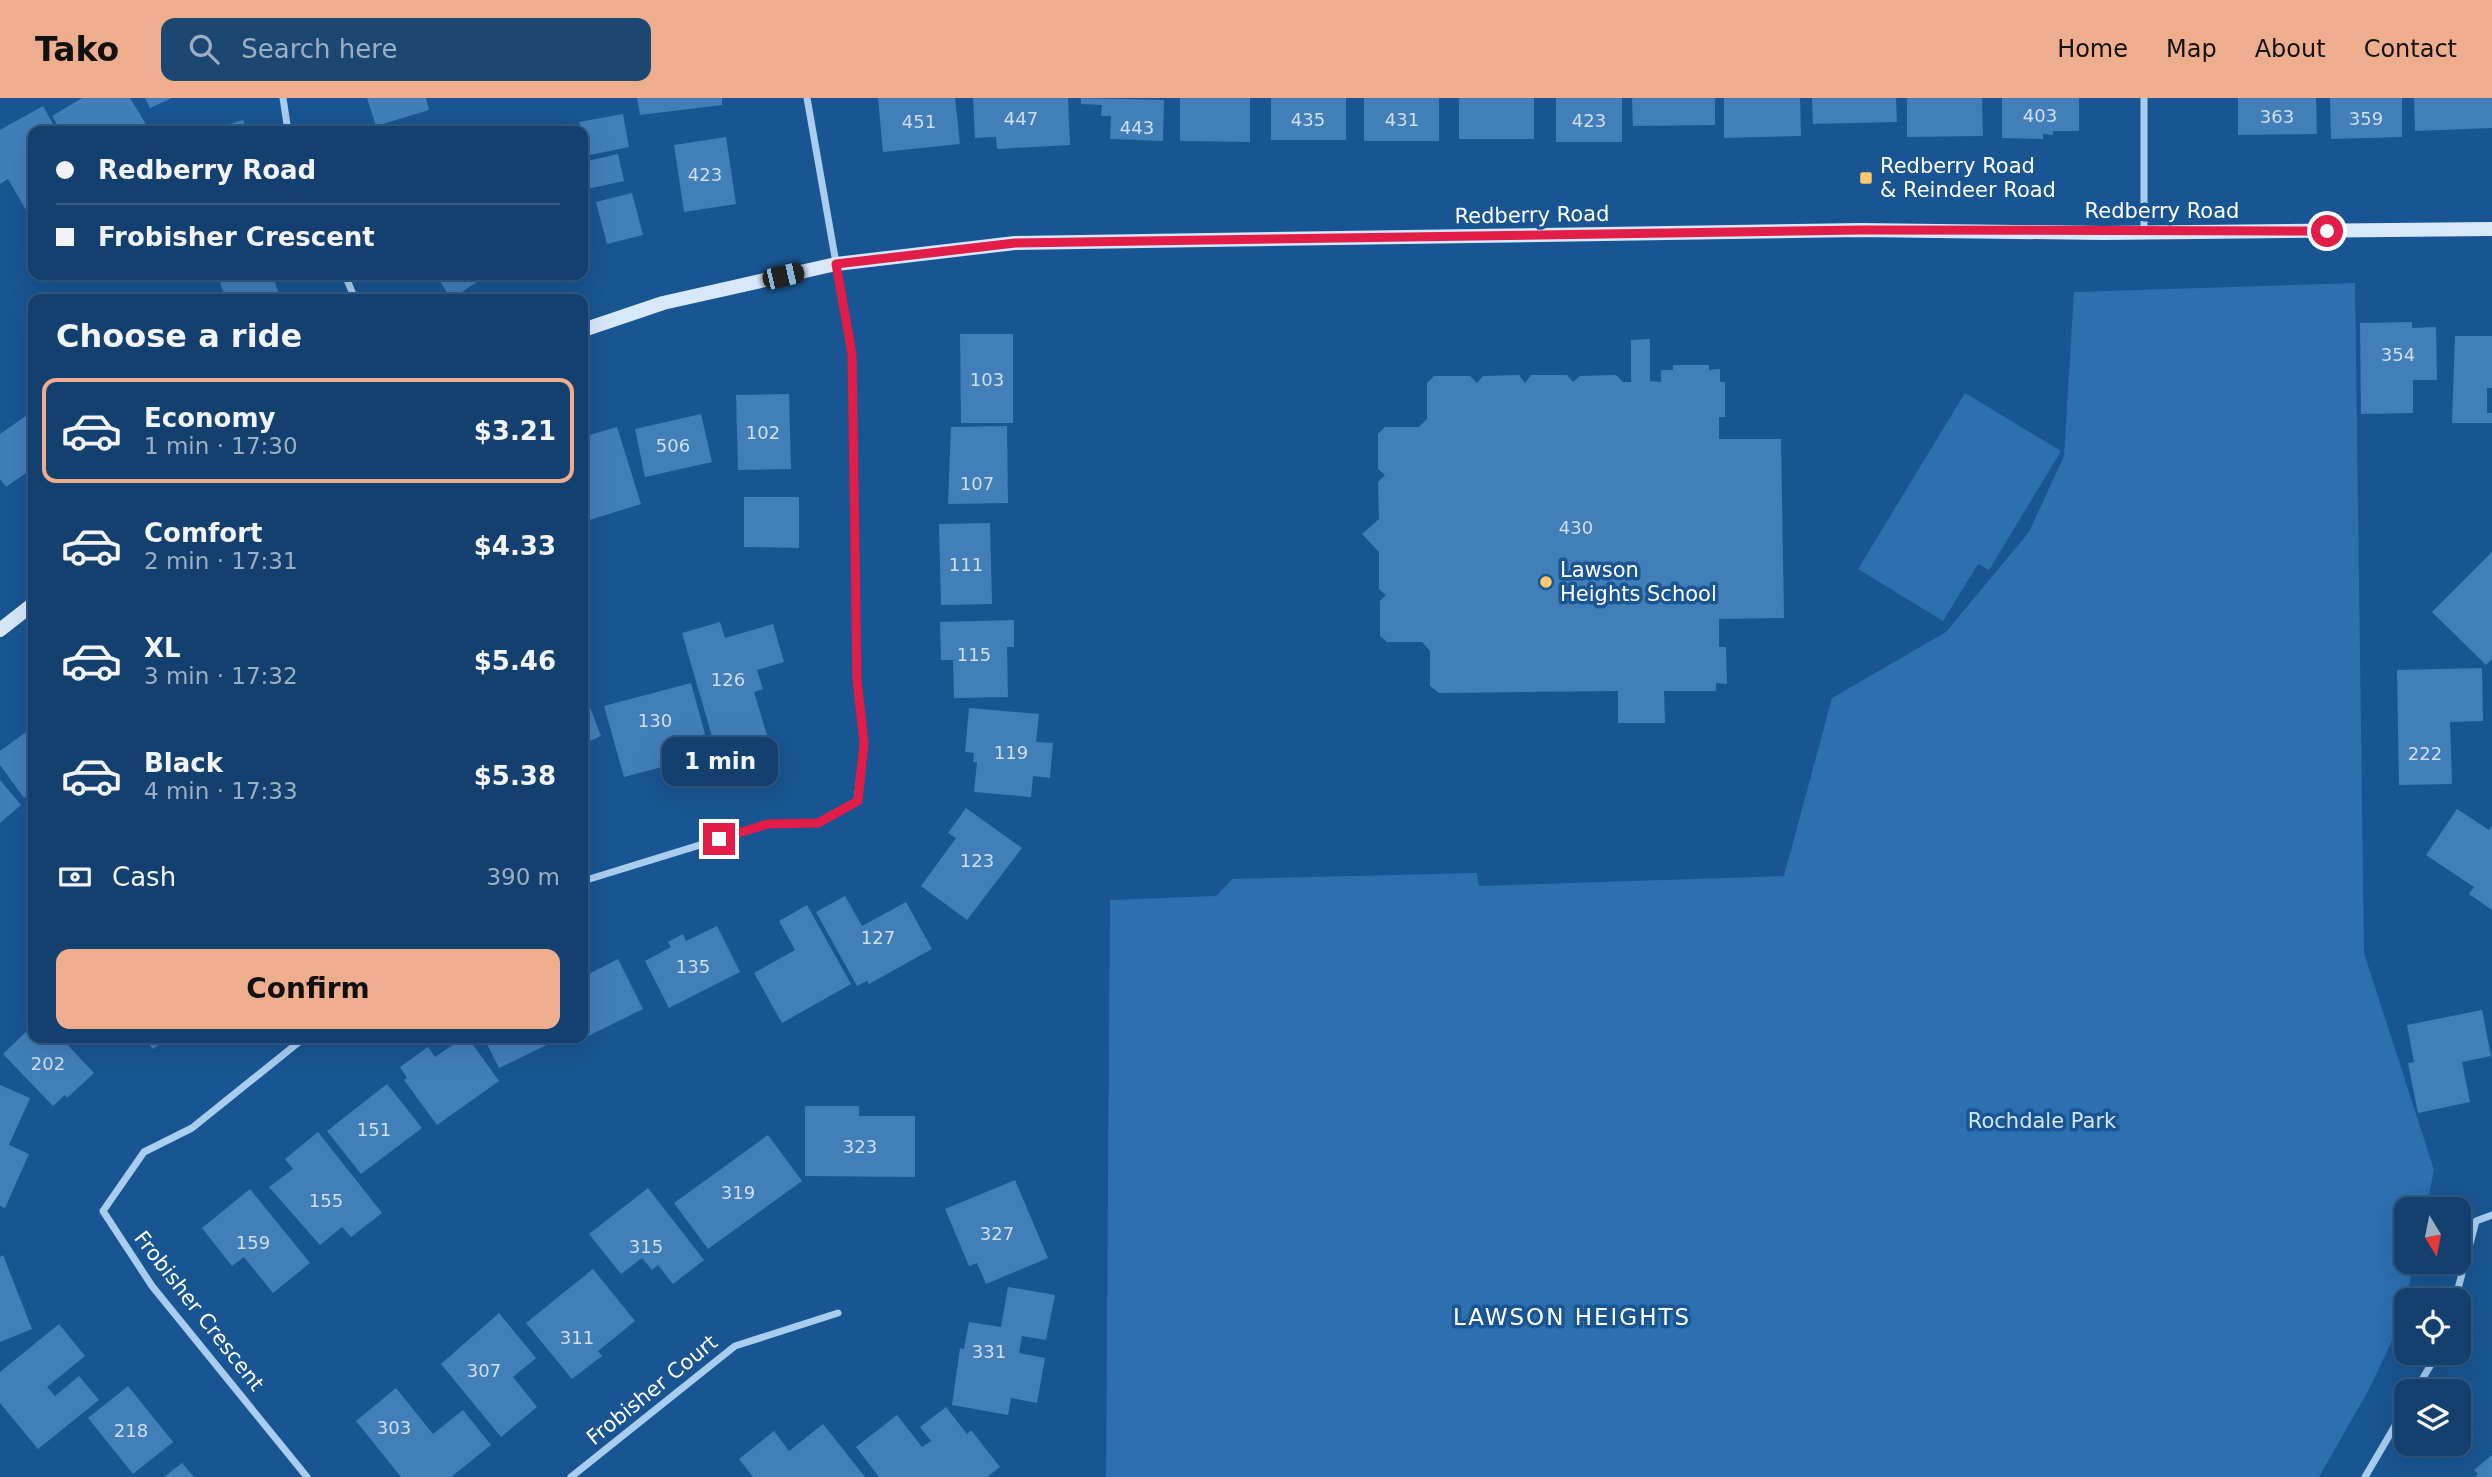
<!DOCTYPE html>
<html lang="en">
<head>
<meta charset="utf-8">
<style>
  body { margin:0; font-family:"DejaVu Sans",sans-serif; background:#1c4773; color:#f1f3f6; height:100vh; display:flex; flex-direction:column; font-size:26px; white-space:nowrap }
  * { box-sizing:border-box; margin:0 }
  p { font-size:23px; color:#9dafc2 }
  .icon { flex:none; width:38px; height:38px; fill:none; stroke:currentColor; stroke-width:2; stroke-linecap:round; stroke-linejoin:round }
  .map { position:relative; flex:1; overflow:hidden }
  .panel { position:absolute; left:28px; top:196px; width:560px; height:749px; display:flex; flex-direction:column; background:#13406e; border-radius:14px; box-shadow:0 7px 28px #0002,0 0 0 2px #325981 }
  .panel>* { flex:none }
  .top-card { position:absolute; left:28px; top:28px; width:560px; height:154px; border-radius:14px; box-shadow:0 7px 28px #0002,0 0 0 2px #325981; display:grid; align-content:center; height:154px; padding:0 28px; background:#13406e }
  .needle { width:46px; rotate:170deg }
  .buttons { position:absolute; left:2394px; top:1099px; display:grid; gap:14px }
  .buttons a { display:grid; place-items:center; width:77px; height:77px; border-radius:14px; background:#13406e; box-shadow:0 7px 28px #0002,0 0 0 2px #325981; font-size:35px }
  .end { position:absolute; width:32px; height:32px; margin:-16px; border:9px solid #e11d48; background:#fff; box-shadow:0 0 0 4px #fff }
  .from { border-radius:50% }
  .bubble { position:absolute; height:49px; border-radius:14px; background:#13406e; box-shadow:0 7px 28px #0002,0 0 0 2px #325981; font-size:23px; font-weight:700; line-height:49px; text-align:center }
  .car { position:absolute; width:21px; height:42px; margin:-21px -10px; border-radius:9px; box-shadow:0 0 5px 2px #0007; background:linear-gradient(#222 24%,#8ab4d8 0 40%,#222 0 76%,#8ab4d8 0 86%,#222 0) }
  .top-card b { display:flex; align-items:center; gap:24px; height:66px; font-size:26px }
  .top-card b+b { border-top:2px solid #325981 }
  .top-card i { width:18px; height:18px; background:#f1f3f6 }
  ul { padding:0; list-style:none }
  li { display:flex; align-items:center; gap:21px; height:105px; margin:0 14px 10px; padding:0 14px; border:4px solid transparent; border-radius:14px }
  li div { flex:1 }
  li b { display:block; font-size:26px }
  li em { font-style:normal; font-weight:700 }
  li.on { border-color:#eead8d }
  li>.icon { width:63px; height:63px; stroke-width:1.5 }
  h2 { padding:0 28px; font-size:32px; line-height:84px }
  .pay { display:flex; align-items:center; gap:18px; height:77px; padding:0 28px; font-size:26px }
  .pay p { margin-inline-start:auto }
  .primary-button { display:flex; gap:14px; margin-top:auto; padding:14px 28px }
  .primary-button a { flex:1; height:80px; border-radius:14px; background:#eead8d; color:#111; font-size:28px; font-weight:700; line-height:80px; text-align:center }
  header { display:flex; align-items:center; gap:42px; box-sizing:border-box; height:98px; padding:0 35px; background:#eead8d; color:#111 }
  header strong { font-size:33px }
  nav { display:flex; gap:38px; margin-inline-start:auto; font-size:24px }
  .search { width:490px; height:63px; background:#1c4773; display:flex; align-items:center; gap:18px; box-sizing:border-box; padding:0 24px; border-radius:14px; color:#9dafc2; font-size:26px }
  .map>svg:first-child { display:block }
</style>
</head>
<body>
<header>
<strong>Tako</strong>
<div class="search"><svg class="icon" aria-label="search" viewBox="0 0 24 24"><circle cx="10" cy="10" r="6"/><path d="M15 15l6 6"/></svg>Search here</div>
<nav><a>Home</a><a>Map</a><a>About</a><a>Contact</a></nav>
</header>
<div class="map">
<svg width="2492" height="1379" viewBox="0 0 2492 1379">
  <rect width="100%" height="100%" fill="#195592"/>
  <g fill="#2c70b0">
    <polygon points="2355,185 2364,855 2434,1072 2426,1111 2406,1111 2406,1164 2414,1164 2401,1224 2368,1293 2319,1379 1106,1379 1110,802 1216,798 1232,781 1477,775 1479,788 1784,778 1832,600 1946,534 2029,434 2064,358 2074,194"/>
    <polygon points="1965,295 2061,353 1989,472 1978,466 1943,523 1858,471"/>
  </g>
  <g fill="#427fb9">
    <polygon points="82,0 130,0 150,33 61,33 52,18"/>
    <polygon points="145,0 172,0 150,10"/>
    <polygon points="367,0 426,0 429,12 376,28"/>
    <polygon points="637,0 722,0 722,7 640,17"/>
    <polygon points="878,0 955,0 960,46 883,54"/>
    <polygon points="973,0 1068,0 1070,47 997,51 996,39 975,40"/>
    <polygon points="1081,0 1164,2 1163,43 1110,41 1111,18 1101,18 1102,7 1081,6"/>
    <polygon points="1180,0 1250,0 1250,44 1180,43"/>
    <rect x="1271" y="0" width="75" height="42"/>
    <rect x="1364" y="0" width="75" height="43"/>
    <rect x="1459" y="0" width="75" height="41"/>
    <rect x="1556" y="0" width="66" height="44"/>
    <polygon points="1632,0 1715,0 1715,27 1633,28"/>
    <polygon points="1724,0 1800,0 1801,38 1724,40"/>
    <polygon points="1812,0 1896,0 1897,24 1813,26"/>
    <polygon points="1907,0 1982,0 1983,38 1907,39"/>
    <polygon points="2002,0 2079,0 2079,33 2053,33 2053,37 2043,36 2043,41 2002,40"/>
    <polygon points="2238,0 2316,0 2317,36 2238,37"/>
    <polygon points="2330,0 2402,0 2402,39 2331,41"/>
    <polygon points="2414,0 2492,0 2492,30 2415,33"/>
    <polygon points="43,8 57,33 33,33 33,124 8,81 0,86 0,32"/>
    <polygon points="623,16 629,49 585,58 583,33 579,24"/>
    <polygon points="243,22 247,33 207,33"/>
    <polygon points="726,39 736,106 684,114 674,47"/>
    <polygon points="618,56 624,83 587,91 583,64"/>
    <polygon points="632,95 643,137 607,146 596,104"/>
    <polygon points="217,177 272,177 281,201 226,201"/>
    <polygon points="436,177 488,177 451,201"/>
    <polygon points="2412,224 2412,230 2436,229 2437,282 2413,282 2413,315 2361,316 2360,225"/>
    <polygon points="960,236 1013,236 1013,325 961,325"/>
    <polygon points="2455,238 2492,238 2492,290 2487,290 2487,315 2492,315 2492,325 2452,325"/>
    <polygon points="1650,241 1650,283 1661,284 1661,272 1673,272 1673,267 1709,267 1709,272 1720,271 1720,284 1725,284 1725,319 1719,319 1719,341 1781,341 1784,520 1719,521 1719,549 1726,549 1727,586 1716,585 1716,593 1664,593 1665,625 1618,625 1618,593 1439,595 1430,588 1430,553 1422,544 1387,544 1380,538 1380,503 1386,497 1379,491 1379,454 1362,436 1379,421 1378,384 1385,377 1378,371 1378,336 1385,329 1419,329 1427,321 1427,285 1434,278 1470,278 1477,285 1483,278 1519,277 1525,285 1531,277 1567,277 1573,284 1580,278 1616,277 1623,284 1631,284 1631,242"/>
    <polygon points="789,296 791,371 738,372 736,297"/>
    <polygon points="33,313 33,370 6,389 0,381 0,336"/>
    <polygon points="701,316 712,364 645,379 635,331"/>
    <polygon points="1007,328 1008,405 948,406 951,329"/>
    <polygon points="617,329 641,406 583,424 583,339"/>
    <polygon points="744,399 799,399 799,450 744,449"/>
    <polygon points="990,425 992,506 941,507 939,426"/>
    <polygon points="2492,454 2492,561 2486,567 2432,514"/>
    <polygon points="1014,522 1014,549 1007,549 1008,599 954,600 953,562 941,562 940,524"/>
    <polygon points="720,524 725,540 773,526 784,564 757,572 763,591 754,594 767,637 716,652 682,535"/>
    <polygon points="2482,570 2483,623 2450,624 2452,686 2399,687 2397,572"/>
    <polygon points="691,585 705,636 660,649 666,668 624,679 604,608"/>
    <polygon points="583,591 601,638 583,646"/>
    <polygon points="969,610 1039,616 1036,644 1053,645 1050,680 1033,678 1031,699 974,694 977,664 973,664 974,655 965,654"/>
    <polygon points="33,629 33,693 24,700 0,667 0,653"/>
    <polygon points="0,682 21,707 0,725"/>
    <polygon points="966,710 1022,750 967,822 921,788 956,740 948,735"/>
    <polygon points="2457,711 2489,732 2492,728 2492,812 2469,796 2474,789 2426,757"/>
    <polygon points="845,798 862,828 906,804 932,851 869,886 867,883 857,888 816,814"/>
    <polygon points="807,807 851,886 782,925 754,875 795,852 779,823"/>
    <polygon points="717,828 740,874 669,910 645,863 671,849 668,844 683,836 686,843"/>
    <polygon points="618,861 643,911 576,944 574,940 583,940 583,879"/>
    <polygon points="2482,912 2491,958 2462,964 2470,1004 2418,1015 2408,965 2414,964 2407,927"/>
    <polygon points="33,927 33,940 61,940 94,975 67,1000 65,997 53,1008 3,956"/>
    <polygon points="144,940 167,940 153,951"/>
    <polygon points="463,940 468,940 499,983 437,1027 404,982 407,980 400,969 428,949 435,959"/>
    <polygon points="484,940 561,940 499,970"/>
    <polygon points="387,986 422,1030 361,1076 327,1033"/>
    <polygon points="0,987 30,1000 9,1047 29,1056 5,1110 0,1108"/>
    <polygon points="805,1008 859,1008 859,1018 915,1018 915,1079 805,1078"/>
    <polygon points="318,1034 382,1115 351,1139 342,1129 320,1147 269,1089 293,1071 285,1061"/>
    <polygon points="768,1037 802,1083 708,1151 674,1105"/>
    <polygon points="1015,1082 1048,1160 986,1186 977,1165 969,1168 945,1111"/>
    <polygon points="648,1090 704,1162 673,1186 658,1167 652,1172 642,1160 621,1176 589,1136"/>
    <polygon points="250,1091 310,1165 273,1195 244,1159 232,1168 202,1130"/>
    <polygon points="3,1157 32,1231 0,1244 0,1159"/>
    <polygon points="593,1171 635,1223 598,1253 602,1258 572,1281 526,1225"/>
    <polygon points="1008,1189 1055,1197 1046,1242 1022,1238 1019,1255 1045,1260 1037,1305 1011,1300 1008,1317 952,1307 960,1250 964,1251 969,1224 1001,1229"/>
    <polygon points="499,1215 536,1260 513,1279 537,1309 501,1339 441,1266"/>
    <polygon points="59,1226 85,1258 47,1289 55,1298 79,1278 99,1302 38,1351 0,1305 0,1274"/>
    <polygon points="128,1288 173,1344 133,1376 88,1320"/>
    <polygon points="396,1290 433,1336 463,1312 491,1347 451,1379 401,1379 356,1323"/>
    <polygon points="946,1309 967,1336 971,1332 1000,1369 987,1379 879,1379 856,1349 897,1317 922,1349 931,1343 920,1329"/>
    <polygon points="823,1326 865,1379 753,1379 739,1361 774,1333 789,1353"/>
    <polygon points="2492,1357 2492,1379 2475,1379 2478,1376 2474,1372"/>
    <polygon points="182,1365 194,1379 164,1379"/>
  </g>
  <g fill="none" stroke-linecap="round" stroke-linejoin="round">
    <g stroke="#a9cdef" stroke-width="7">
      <polyline points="283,0 288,33"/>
      <polyline points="2144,134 2144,0"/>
      <polyline points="345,177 355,201"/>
      <polyline points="583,783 768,726 818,725 857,703 864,645 857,582 852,256 807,0"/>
      <polyline points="304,940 192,1030 144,1054 103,1113 152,1188 307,1379"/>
      <polyline points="2455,1202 2476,1123 2492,1117"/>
      <polyline points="2415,1293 2438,1255"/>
      <polyline points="571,1379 735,1248 838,1215"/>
      <polyline points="2365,1379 2406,1309"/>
    </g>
    <g stroke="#d7e8fb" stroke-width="14">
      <polyline points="583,232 663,205 836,166 1015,145 1861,132 2103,135 2492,131"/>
      <polyline points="0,532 33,506"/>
    </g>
  </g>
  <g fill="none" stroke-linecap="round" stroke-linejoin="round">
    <polyline stroke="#e11d48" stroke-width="9" points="719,741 768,726 818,725 858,703 864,645 857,582 852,256 836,166 1015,145 1861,132 2327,133"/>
  </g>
  <g fill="#ffca67" stroke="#195592" stroke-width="2.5">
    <rect x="1859" y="73" width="14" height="14" rx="3.5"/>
    <circle cx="1546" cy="484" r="7"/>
  </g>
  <g text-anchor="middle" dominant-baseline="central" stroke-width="7" stroke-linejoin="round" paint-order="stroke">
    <g font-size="18" fill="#d0dfee">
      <text x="2040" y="17">403</text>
      <text x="2277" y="18">363</text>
      <text x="1021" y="20">447</text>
      <text x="2366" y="20">359</text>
      <text x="1308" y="21">435</text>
      <text x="1402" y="21">431</text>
      <text x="1589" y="22">423</text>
      <text x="919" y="23">451</text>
      <text x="1137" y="29">443</text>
      <text x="705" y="76">423</text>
      <text x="2398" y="256">354</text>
      <text x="987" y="281">103</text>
      <text x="763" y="334">102</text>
      <text x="673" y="347">506</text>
      <text x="977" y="385">107</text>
      <text x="1576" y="429">430</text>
      <text x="966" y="466">111</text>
      <text x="974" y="556">115</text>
      <text x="728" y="581">126</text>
      <text x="655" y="622">130</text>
      <text x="1011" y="654">119</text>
      <text x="2425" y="655">222</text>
      <text x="977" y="762">123</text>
      <text x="878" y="839">127</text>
      <text x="693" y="868">135</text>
      <text x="48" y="965">202</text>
      <text x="374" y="1031">151</text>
      <text x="860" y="1048">323</text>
      <text x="738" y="1094">319</text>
      <text x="326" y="1102">155</text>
      <text x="997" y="1135">327</text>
      <text x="253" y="1144">159</text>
      <text x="646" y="1148">315</text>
      <text x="577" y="1239">311</text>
      <text x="989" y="1253">331</text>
      <text x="484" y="1272">307</text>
      <text x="394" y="1329">303</text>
      <text x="131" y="1332">218</text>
    </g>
    <g font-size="21" fill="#fff" stroke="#195592" text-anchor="start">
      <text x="1880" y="68">Redberry Road<tspan x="1880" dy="24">&amp; Reindeer Road</tspan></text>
      <text x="1560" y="472">Lawson<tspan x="1560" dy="24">Heights School</tspan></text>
    </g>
    <g font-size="21" fill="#fff" stroke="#195592">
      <text x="2162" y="113">Redberry Road</text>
      <text transform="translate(1532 117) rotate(-1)">Redberry Road</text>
      <text transform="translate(199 1213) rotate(52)">Frobisher Crescent</text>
      <text transform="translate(652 1292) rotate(-39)">Frobisher Court</text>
    </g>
    <g font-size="21" fill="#d0e6fb" stroke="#195592">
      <text x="2042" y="1023">Rochdale Park</text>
    </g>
    <g font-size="23" letter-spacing="2" fill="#fff" stroke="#195592">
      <text x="1572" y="1219">LAWSON HEIGHTS</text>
    </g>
  </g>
</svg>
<div class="buttons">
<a><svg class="needle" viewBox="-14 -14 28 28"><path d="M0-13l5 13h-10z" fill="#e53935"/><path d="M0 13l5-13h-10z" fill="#9dafc2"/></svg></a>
<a><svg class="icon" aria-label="locate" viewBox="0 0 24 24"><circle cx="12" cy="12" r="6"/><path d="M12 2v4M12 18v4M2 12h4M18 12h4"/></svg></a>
<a><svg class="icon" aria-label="layers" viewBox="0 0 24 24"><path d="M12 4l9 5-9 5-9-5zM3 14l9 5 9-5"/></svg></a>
</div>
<i class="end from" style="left:2327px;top:133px"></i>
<i class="end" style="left:719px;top:741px"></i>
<div class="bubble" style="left:662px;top:639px;width:116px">1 min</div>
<i class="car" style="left:783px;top:178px;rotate:77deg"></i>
<div class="top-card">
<b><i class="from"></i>Redberry Road</b>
<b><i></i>Frobisher Crescent</b>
</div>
<section class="panel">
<h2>Choose a ride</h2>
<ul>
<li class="on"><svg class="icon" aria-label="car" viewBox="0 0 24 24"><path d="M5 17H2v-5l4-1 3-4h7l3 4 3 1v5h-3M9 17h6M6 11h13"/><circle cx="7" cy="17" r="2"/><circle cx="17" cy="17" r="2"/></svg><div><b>Economy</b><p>1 min · 17:30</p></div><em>$3.21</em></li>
<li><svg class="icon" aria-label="car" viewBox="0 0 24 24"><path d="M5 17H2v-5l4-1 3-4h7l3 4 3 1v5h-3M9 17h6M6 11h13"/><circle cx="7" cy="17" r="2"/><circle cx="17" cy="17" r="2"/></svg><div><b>Comfort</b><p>2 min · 17:31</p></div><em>$4.33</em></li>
<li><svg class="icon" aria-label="car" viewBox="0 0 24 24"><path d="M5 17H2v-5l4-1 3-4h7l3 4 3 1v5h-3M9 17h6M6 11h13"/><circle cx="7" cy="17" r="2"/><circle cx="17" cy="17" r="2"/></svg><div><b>XL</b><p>3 min · 17:32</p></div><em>$5.46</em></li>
<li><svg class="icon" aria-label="car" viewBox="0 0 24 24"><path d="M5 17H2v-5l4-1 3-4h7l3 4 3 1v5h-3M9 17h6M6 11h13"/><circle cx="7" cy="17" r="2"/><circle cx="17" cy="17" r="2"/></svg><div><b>Black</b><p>4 min · 17:33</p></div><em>$5.38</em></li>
</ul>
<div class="pay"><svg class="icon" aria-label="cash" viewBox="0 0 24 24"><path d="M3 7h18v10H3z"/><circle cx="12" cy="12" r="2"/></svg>Cash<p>390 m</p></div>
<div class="primary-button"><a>Confirm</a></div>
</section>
</div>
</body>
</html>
